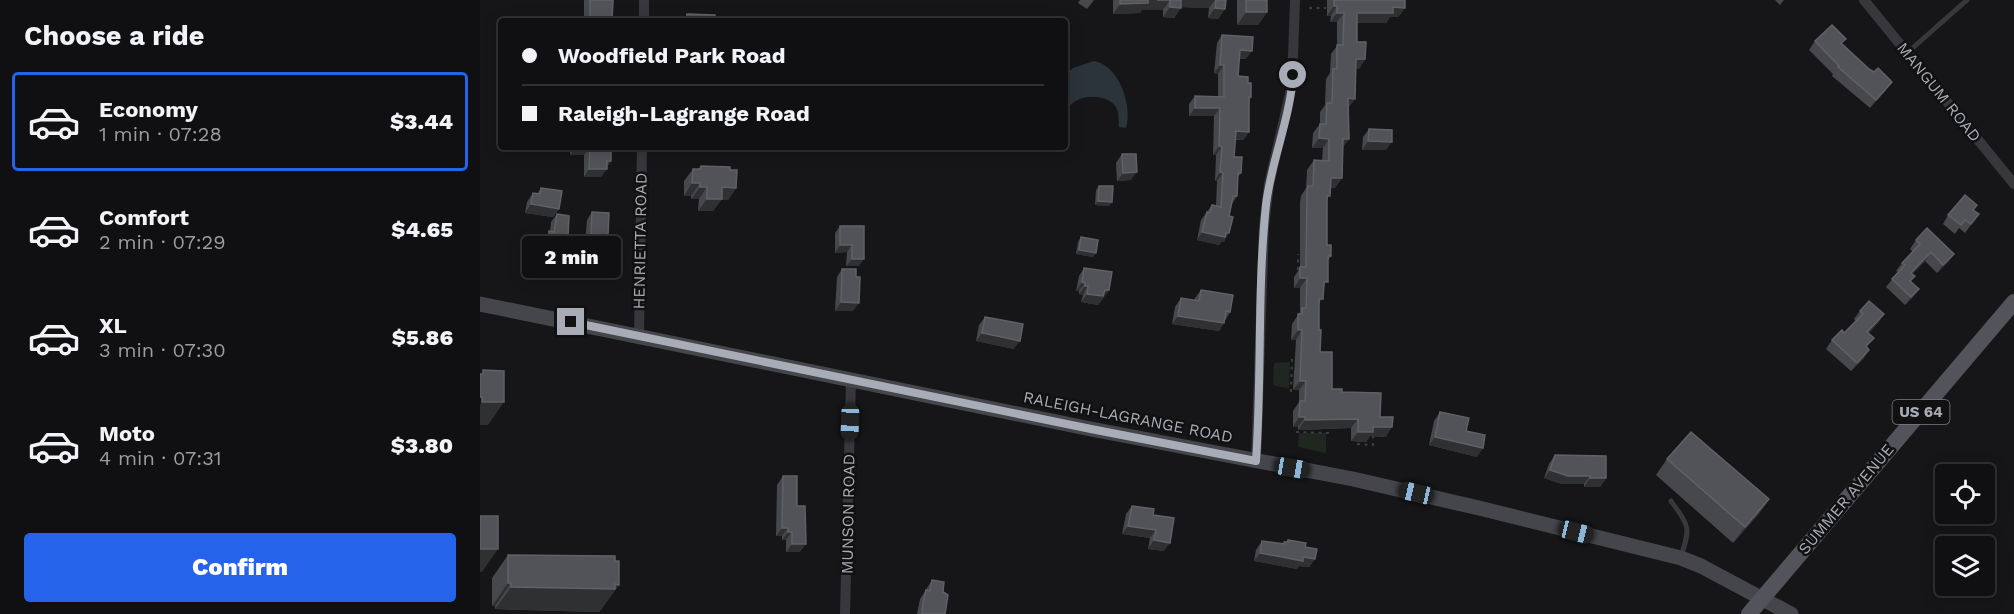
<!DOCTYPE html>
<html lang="en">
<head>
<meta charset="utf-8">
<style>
  body { margin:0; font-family:"Work Sans",sans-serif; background:#1e1e20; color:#f1f3f6; height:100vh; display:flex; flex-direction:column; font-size:22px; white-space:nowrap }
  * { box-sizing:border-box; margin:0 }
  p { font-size:20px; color:#9c9d9f }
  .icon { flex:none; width:33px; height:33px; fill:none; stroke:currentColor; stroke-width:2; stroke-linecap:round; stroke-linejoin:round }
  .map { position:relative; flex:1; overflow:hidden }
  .drawer { display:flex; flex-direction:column; background:#101012; width:480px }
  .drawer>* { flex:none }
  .top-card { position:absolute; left:18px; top:18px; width:570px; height:132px; border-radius:6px; box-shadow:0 3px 15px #0003,0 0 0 2px #303032; display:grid; align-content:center; height:132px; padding:0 24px; background:#101012 }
  .controls { position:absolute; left:1455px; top:464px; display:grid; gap:12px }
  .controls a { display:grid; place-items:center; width:60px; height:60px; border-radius:6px; background:#101012; box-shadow:0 3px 15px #0003,0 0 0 2px #303032; font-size:30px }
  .end { position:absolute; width:27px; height:27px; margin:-14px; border:8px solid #a8acb7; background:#111; box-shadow:0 0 0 3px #111 }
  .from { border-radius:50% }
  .bubble { position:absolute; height:42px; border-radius:6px; background:#101012; box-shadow:0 3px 15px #0003,0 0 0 2px #303032; font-size:20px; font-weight:800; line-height:42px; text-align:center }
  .car { position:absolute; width:18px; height:36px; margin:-18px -9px; border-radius:8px; box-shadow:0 0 4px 2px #0007; background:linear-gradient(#222 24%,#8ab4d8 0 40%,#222 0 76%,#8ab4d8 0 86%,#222 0) }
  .top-card b { display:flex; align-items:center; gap:21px; height:57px; font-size:22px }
  .top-card b+b { border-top:2px solid #303032 }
  .top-card i { width:15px; height:15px; background:#f1f3f6 }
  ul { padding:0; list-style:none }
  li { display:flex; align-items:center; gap:18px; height:99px; margin:0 12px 9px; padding:0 12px; border:3px solid transparent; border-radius:6px }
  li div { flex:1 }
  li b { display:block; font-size:22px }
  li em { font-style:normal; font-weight:800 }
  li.current { border-color:#2563eb }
  li>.icon { width:54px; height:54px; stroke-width:1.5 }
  h2 { padding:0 24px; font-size:27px; line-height:72px }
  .action { display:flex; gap:12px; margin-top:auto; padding:12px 24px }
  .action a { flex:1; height:69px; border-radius:6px; background:#2563eb; color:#fff; font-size:24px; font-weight:800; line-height:69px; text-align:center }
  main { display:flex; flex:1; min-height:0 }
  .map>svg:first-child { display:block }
</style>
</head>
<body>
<main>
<section class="drawer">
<h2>Choose a ride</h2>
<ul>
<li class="current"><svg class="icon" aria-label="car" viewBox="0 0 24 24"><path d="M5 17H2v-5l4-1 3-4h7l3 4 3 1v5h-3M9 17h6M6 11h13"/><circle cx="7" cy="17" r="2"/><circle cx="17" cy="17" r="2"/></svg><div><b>Economy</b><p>1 min · 07:28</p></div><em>$3.44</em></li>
<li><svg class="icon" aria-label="car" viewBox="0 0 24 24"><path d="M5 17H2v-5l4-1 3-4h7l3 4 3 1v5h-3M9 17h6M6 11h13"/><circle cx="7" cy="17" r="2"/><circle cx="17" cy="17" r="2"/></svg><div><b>Comfort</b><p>2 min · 07:29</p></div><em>$4.65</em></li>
<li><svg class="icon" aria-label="car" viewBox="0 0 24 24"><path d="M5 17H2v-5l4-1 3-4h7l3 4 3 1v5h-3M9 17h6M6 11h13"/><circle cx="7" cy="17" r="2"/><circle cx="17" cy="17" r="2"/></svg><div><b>XL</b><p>3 min · 07:30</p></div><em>$5.86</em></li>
<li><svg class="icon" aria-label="car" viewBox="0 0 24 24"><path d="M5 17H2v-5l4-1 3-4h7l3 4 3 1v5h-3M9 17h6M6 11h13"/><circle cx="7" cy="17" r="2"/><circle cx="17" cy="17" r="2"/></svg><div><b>Moto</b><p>4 min · 07:31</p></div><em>$3.80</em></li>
</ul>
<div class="action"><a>Confirm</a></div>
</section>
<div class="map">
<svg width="1534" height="614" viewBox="0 0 1534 614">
  <rect width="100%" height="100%" fill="#161618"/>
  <g fill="#202721">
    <polygon points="810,362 809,389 793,385 794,363"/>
    <polygon points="819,433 846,433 846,453 818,447"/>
  </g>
  <path fill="#2c343b" d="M614,61C639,65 653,106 646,128L639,127C638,122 639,117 638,112C635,96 608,93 596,101C592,103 588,107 585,111V75L593,68Z"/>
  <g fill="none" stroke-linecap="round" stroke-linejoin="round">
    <g stroke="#3d3e43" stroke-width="2" stroke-dasharray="3 4.5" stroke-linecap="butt">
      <polyline points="829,8 846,8"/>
      <polyline points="818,270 818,254"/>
      <polyline points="811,392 812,359"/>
      <polyline points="816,432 849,433"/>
      <polyline points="877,444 893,445 893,434"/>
    </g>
    <g stroke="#37373c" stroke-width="5">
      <polyline points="1427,53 1487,0"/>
      <path d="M1191,501C1209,526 1211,527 1201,556"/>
    </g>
    <g stroke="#37373c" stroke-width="10">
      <polyline points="1384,0 1534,184"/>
      <polyline points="164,21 164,0"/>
      <polyline points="159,335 162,147"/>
      <polyline points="776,461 784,226 789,184 812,85 815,0"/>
      <polyline points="365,614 371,379"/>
    </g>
    <polyline stroke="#45464c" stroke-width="15" points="0,304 611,429 873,479 999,508 1201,558 1221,566 1311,614"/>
    <polyline stroke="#53545b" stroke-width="16" points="1269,614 1534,302"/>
  </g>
  <g fill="#47484c">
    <polygon points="104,0 133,0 132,21 104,21"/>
    <polygon points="600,0 614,0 607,9 598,3"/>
    <polygon points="633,0 746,0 745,9 738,19 728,18 729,8 701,7 694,18 683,17 683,10 662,10 660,13 633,14"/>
    <polygon points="757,0 787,0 787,12 778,25 757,25"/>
    <polygon points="847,0 925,0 925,8 918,17 910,17 906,23 877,23 877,42 885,59 879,69 876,69 875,99 868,108 863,148 862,178 855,188 851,188 847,201 847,245 851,256 848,260 844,289 839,305 839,330 840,352 852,389 862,392 900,417 906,437 890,436 886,442 871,441 871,428 818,430 818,427 813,427 813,411 819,402 819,390 813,390 816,340 811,340 812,324 820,312 820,288 814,288 814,277 820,268 820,202 821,196 826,188 827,170 834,160 842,160 843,148 832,148 833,133 840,124 840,112 845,105 846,79 850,73 851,54 857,46 857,22 850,22 851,16 847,16"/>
    <polygon points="1295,0 1304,0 1300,5"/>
    <polygon points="207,14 235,21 202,21"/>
    <polygon points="742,35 766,59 759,59 758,76 768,83 771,97 769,101 769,132 763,140 755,140 754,157 761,173 758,177 757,196 752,204 744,242 742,241 739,245 717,240 721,220 732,205 736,206 737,181 735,181 736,155 733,155 734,116 709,116 709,104 715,96 738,97 738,74 734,73 737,43"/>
    <polygon points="1335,41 1362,44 1406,90 1390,108 1352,76 1353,74 1329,50"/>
    <polygon points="889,129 906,150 882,150 883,137"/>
    <polygon points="90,147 127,147 131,161 121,177 104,177 104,155 90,155"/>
    <polygon points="642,154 651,180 637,181 636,163"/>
    <polygon points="221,166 250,170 256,188 248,200 241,200 233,211 218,211 219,199 211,199 211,196 204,196 204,181 213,169 218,169"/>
    <polygon points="619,186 632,202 629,206 615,205 616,190"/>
    <polygon points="61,188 79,209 73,217 45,213 47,202 53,193 57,194"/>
    <polygon points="112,212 128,235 122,243 105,242 107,220"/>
    <polygon points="77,214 82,265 63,264 64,239 70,232 71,222"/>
    <polygon points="1499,214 1485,233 1479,228 1475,234 1463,224 1468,215"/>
    <polygon points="360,226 384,226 379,266 366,266 367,252 355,253 355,233"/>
    <polygon points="601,237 616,253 613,257 596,254 598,242"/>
    <polygon points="1436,240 1474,254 1468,262 1457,273 1445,261 1432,274 1435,276 1431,281 1433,297 1425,305 1406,287 1418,272 1416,271 1422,263 1433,252 1430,249"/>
    <polygon points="604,268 629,290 618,305 601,302 603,295 599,294 599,291 596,291 599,276"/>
    <polygon points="362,269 373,311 355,311 357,277"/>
    <polygon points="721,290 750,312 739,331 692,324 695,307 701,298 714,300 715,298"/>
    <polygon points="1380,311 1404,314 1398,323 1389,333 1387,347 1384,358 1371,371 1346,349 1352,340 1364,333 1376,321 1374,319"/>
    <polygon points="505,317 534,349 496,341 499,325"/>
    <polygon points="960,412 986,431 997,457 949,445 954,421"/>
    <polygon points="1075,455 1126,478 1120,487 1104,487 1104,484 1082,484 1064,478 1069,464"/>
    <polygon points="1187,459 1289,499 1278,515 1253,543 1176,475"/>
    <polygon points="303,476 317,506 320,552 306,552 306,540 302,540 302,536 296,536 297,485"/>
    <polygon points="652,506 673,515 684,551 668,549 670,538 642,534 646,514"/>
    <polygon points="808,540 825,547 835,559 829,567 819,566 817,569 774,561 776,550 782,541 803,544 804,542 806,542"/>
    <polygon points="28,555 135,561 139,585 119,612 15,609 15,606 12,606 12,578"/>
    <polygon points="452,580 463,592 465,614 437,614 440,599"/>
  </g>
  <g fill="#2f3032">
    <polygon points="667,0 690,0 683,10 662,10 660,13 633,14 640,4"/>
    <polygon points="699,0 735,0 729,8 694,7"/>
    <polygon points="854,6 857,6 851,16 847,16"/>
    <polygon points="690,7 701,8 694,18 683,17"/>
    <polygon points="913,7 925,8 918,17 910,17 906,23 871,23 877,13"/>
    <polygon points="735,8 745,9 738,19 728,18"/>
    <polygon points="766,12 787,12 778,25 757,25"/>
    <polygon points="857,13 864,13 857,22 850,22"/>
    <polygon points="760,50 772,51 766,59 754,58"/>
    <polygon points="876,59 885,59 879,69 869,69"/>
    <polygon points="740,65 744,65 738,74 734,73"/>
    <polygon points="1412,82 1406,90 1390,108 1396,100"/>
    <polygon points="868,98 875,99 868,108"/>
    <polygon points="715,108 740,108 734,116 709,116"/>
    <polygon points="756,131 769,132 763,140 750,139"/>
    <polygon points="839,138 849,139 843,148 832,148"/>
    <polygon points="863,139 869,139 862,149"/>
    <polygon points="888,141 912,142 906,150 882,150"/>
    <polygon points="739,146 742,147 736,155 733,155"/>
    <polygon points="96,147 110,147 104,155 90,155"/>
    <polygon points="127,161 131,161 125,169 127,169 121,177 104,177 109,169"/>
    <polygon points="657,172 651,180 637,181 643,173"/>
    <polygon points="740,172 743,173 737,181 735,181"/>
    <polygon points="851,178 862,178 855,188 844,187"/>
    <polygon points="212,183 220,183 211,196 204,196"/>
    <polygon points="220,187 227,187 219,199 211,199"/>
    <polygon points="242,187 256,188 248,200 241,200 233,211 218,211 227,199"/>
    <polygon points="618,201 632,202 629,206 615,205"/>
    <polygon points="51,204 79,209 73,217 45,213"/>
    <polygon points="722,232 746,233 749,233 744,242 742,241 739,245 717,240"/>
    <polygon points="111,234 128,235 122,243 105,242"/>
    <polygon points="360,245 372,245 367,252 355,253"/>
    <polygon points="599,250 616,253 613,257 596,254"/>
    <polygon points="1451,252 1445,261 1425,281 1431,273"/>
    <polygon points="1474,254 1468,262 1457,273 1463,265"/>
    <polygon points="69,256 87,257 82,265 63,264"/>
    <polygon points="372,259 384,259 379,266 366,266"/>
    <polygon points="820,278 827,278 820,288 814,288"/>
    <polygon points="602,282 605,283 599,291 596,291"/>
    <polygon points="605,286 608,286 603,295 599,294"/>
    <polygon points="1439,289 1433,297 1425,305 1431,297"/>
    <polygon points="625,290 629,290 618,305 601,302 607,294"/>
    <polygon points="361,302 379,303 373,311 355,311"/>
    <polygon points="1404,314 1398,323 1382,340 1387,332"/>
    <polygon points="698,316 744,323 739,331 692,324"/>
    <polygon points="818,330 822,330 816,340 811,340"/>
    <polygon points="502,333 540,341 534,349 496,341"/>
    <polygon points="1389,350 1384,358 1371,371 1377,363"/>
    <polygon points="820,381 826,381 819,390 813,390"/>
    <polygon points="2,402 24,402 8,425 0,425 0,405"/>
    <polygon points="819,417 825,417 818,427 813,427"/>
    <polygon points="878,419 871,428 818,430 825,420"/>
    <polygon points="893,427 912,427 906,437 890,436 886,442 871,441 878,432"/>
    <polygon points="955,437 1003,448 997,457 949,445"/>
    <polygon points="1070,470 1110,476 1104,484 1082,484 1064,478"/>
    <polygon points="1110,478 1126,478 1120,487 1104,487"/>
    <polygon points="1289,499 1278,515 1253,543 1265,527"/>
    <polygon points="648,526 676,530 670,538 642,534"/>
    <polygon points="302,528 308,528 302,536 296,536"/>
    <polygon points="308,532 312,532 306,540 302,540"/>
    <polygon points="674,540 690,543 684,551 668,549"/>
    <polygon points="312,544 326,544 320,552 306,552"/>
    <polygon points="0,549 18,549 2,572 0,572"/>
    <polygon points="780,553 823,557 835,559 829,567 819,566 817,569 774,561"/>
    <polygon points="28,583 31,583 15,606 12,606"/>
    <polygon points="139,585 119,612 15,609 31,587"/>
  </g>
  <g fill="#525358" stroke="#5f6166" stroke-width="1.5">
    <polygon points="110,0 133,0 132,21 110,21"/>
    <polygon points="640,0 668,0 668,3 640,4"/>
    <polygon points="677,0 701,0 701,8 690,7 690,0"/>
    <polygon points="736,0 746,0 745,9 735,8"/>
    <rect x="766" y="0" width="21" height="12"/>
    <polygon points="854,0 925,0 925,8 913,7 913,13 877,13 877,42 886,42 885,59 876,59 875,99 868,98 869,139 863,139 862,178 851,178 850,196 847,196 847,245 851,245 851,256 848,256 848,282 844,282 843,299 839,299 839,330 841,330 840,352 852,352 852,389 862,389 862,392 901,393 900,417 913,417 912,427 893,427 893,432 878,432 878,419 825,420 825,417 819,417 820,401 825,401 826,381 820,381 822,330 818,330 818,314 822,314 822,308 826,308 827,278 820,278 820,267 826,267 827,192 828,186 833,186 834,160 849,161 849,139 839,138 840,124 846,124 847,103 852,103 853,69 857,69 857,45 863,45 864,13 857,13 857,6 854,6"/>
    <polygon points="207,14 235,15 235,21 206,21"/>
    <polygon points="1352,25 1366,39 1361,43 1389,69 1394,72 1398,68 1412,82 1396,100 1358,67 1359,66 1335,41"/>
    <polygon points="742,35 773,37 772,51 760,50 758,76 768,77 768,83 771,83 771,97 769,97 769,132 756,131 754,157 762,157 761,173 758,173 757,196 753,196 749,216 753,217 749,233 746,233 745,237 722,232 727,212 730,213 732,205 741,207 743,173 740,172 742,147 739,146 740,108 715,108 715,96 744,97 744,65 740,65"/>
    <polygon points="889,129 912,130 912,142 888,141"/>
    <polygon points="110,147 127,147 127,148 131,148 131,161 127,161 127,169 109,169"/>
    <polygon points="642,154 656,154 657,172 643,173"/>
    <polygon points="221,166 250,167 250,170 257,170 256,188 242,187 242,199 227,199 227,187 220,187 220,183 212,183 213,169 221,169"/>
    <polygon points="619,186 633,186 632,202 618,201"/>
    <polygon points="61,188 82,191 79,209 51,204 53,193 60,194"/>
    <polygon points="1485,195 1497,205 1493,210 1499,214 1491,224 1485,220 1481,225 1468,215"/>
    <polygon points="112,212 129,213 128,235 111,234"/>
    <polygon points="77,214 89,216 87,257 69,256 69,231 74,232"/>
    <polygon points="360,226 384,226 384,259 372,259 372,245 360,245"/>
    <polygon points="1447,228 1474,254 1463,265 1451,252 1431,273 1435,276 1430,281 1439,289 1431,297 1412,279 1425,265 1422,263 1440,244 1436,240"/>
    <polygon points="601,237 618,240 616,253 599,250"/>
    <polygon points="604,268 632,272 629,290 625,290 623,296 607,294 608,286 605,286 605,283 602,282"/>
    <polygon points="362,269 376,269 376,277 380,277 379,303 361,302"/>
    <polygon points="721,290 753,295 750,312 746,311 744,323 698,316 701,298 719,301"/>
    <polygon points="1389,301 1404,314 1387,332 1394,338 1386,346 1389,350 1377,363 1352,340 1362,330 1364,333 1383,314 1380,311"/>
    <polygon points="505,317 543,324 540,341 502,333"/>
    <polygon points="3,370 24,371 24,402 2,402 2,397 0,397 0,374 3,374"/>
    <polygon points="960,412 989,418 986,431 1005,435 1003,448 955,437"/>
    <polygon points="1211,432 1289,499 1265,527 1187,459"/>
    <polygon points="1075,455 1126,456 1126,478 1110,478 1110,476 1088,476 1070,470"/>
    <polygon points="303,476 317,476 317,506 325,506 326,544 312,544 312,532 308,532 308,528 302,528"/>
    <polygon points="652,506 674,509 673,515 694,518 690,543 674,540 676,530 648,526"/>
    <rect x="0" y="516" width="18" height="33"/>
    <polygon points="808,540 826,543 825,547 837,549 835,559 823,557 823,561 780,553 782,541 804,544 804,542 808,542"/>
    <polygon points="28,555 135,556 135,561 139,561 139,585 135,584 135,589 31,587 31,583 28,583"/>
    <polygon points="452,580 464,582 463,592 468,595 465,614 442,614 443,602 446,590 450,591"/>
  </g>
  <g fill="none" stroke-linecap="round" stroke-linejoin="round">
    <path stroke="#a8acb7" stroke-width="8" d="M91,322L611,429L776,461C782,376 777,290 786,205C791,161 810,120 813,75"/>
  </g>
  <g text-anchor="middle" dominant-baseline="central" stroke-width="5" stroke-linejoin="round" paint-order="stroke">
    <rect fill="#111112" stroke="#7b7e86" stroke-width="1.5" x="1412.5" y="400" width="57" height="24" rx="4.5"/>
    <g font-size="15" font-weight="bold" fill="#a8acb7">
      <text x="1441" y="412">US 64</text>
    </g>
    <g font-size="16" fill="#a8acb7" stroke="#111112">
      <text transform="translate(1459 92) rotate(51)">MANGUM ROAD</text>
      <text transform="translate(160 241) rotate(-89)">HENRIETTA ROAD</text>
      <text transform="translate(648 417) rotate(11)">RALEIGH-LAGRANGE ROAD</text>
      <text transform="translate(1366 499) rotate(-50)">SUMMER AVENUE</text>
      <text transform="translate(368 514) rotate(-89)">MUNSON ROAD</text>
    </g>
  </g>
</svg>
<div class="controls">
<a><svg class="icon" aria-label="locate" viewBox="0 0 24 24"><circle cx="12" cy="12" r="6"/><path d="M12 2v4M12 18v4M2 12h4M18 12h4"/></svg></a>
<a><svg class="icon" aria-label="layers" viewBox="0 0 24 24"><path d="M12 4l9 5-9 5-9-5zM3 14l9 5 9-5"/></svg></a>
</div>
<i class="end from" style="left:813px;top:75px"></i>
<i class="end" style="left:91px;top:322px"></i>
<div class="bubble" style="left:42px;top:236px;width:99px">2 min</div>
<i class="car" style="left:370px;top:422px;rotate:182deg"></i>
<i class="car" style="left:812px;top:468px;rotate:100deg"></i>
<i class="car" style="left:936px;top:493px;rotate:283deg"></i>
<i class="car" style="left:1096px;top:532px;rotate:104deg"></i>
<div class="top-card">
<b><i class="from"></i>Woodfield Park Road</b>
<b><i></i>Raleigh-Lagrange Road</b>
</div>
</div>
</main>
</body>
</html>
